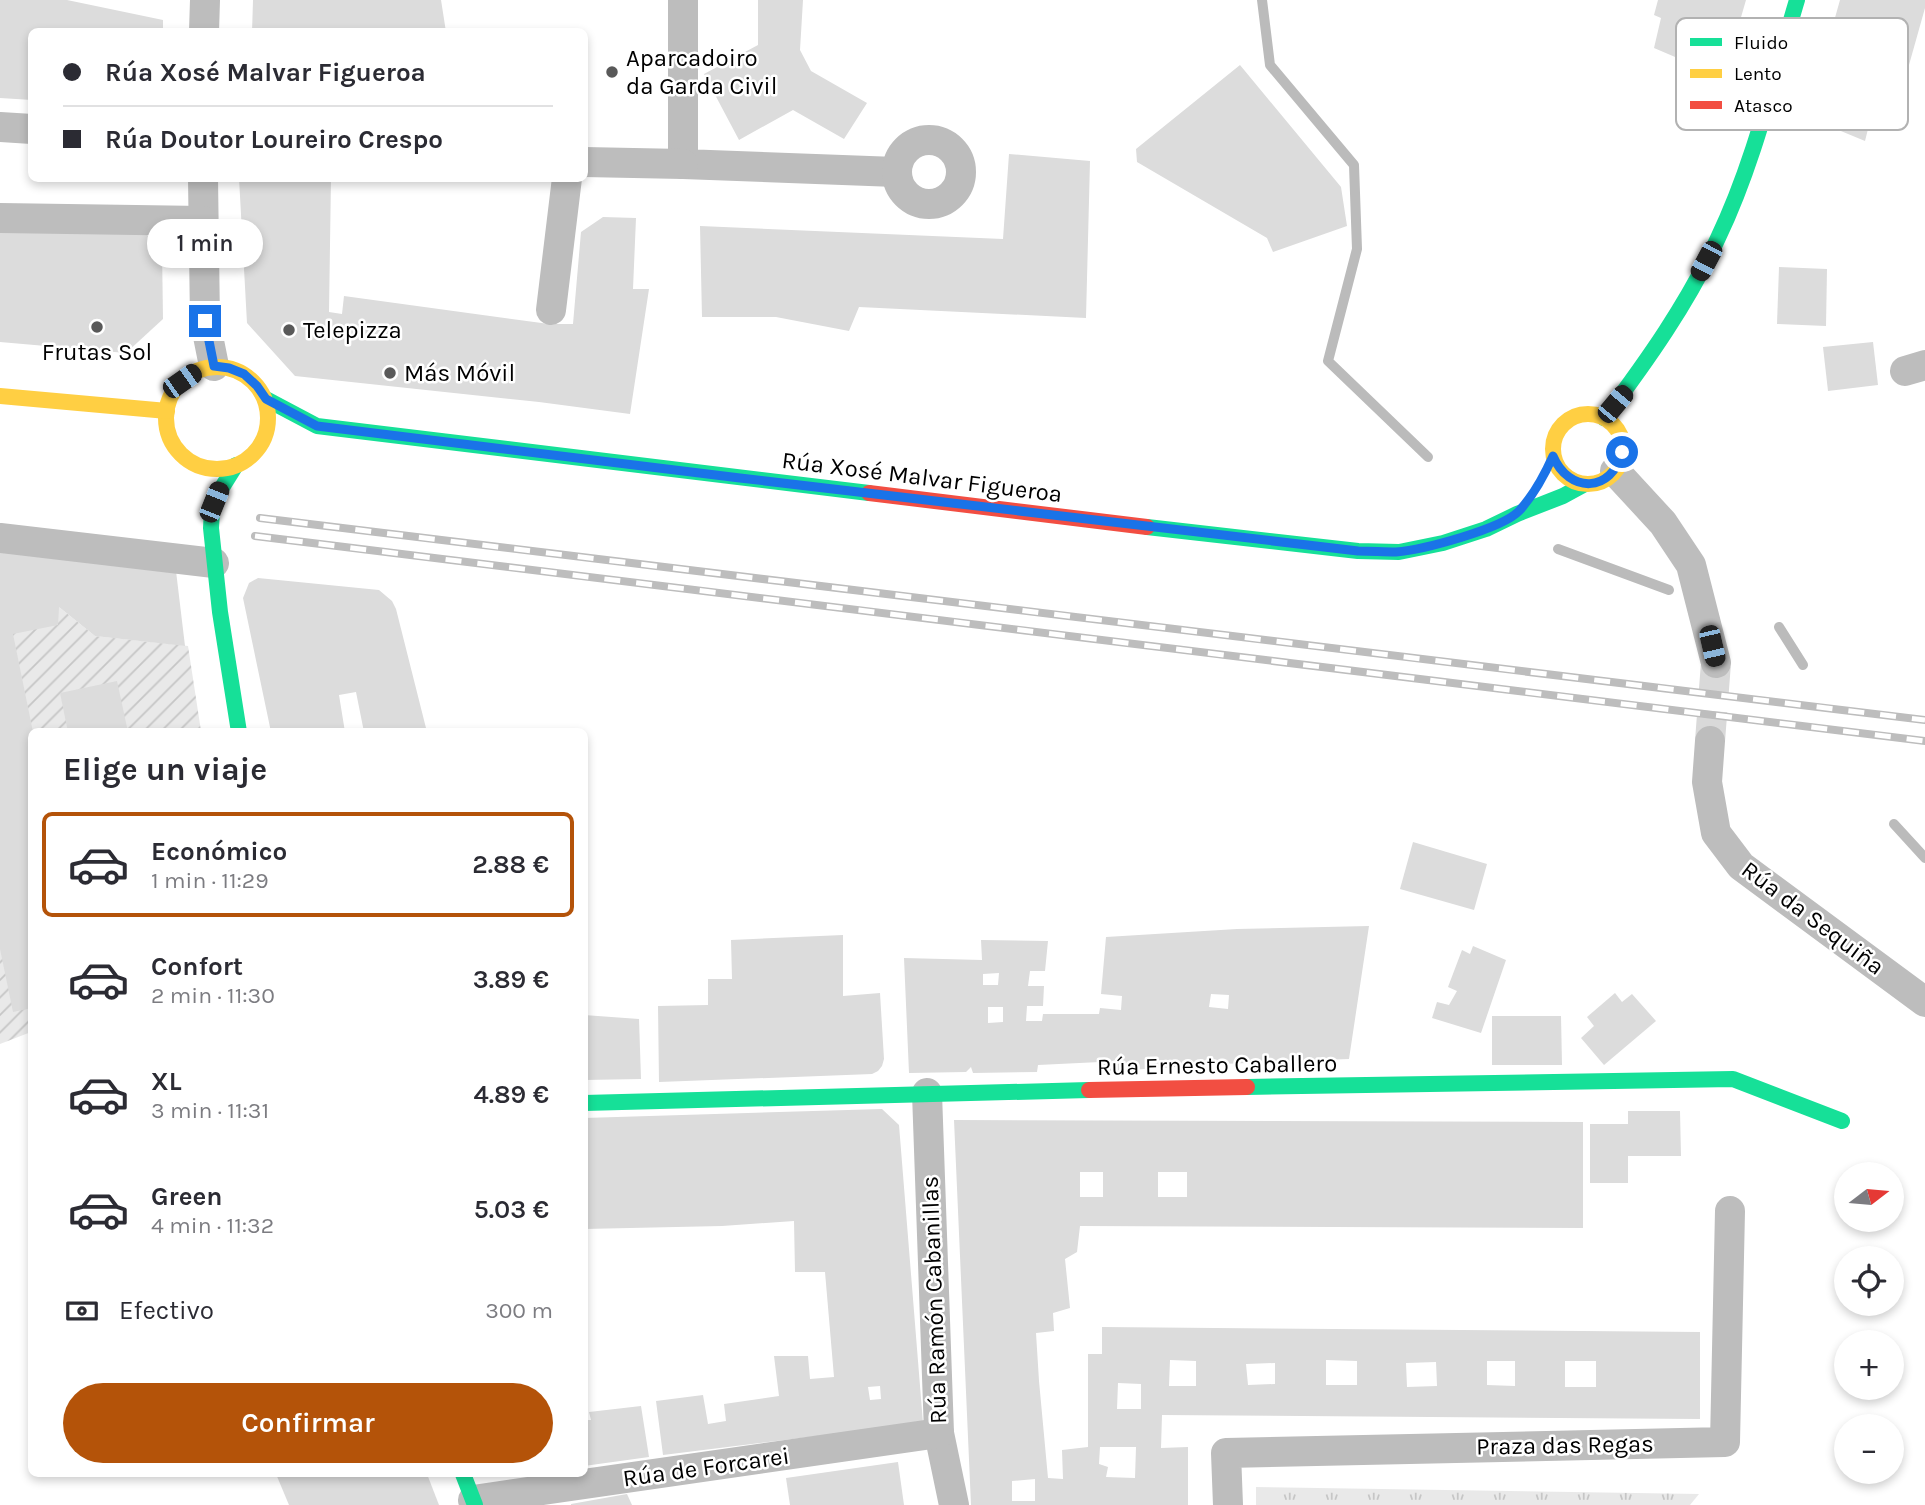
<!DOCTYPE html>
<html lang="es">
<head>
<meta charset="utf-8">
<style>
  body { margin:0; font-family:Karla,sans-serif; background:#f2f2f3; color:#2b2b33; height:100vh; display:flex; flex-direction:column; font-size:26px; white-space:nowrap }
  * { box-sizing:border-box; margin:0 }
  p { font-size:23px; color:#7c7c81 }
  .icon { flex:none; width:38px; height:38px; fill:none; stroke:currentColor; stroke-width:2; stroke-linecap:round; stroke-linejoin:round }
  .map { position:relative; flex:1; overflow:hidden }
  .sheet { position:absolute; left:28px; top:728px; width:560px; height:749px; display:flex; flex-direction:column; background:#fff; border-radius:10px; box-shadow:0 4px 10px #0003 }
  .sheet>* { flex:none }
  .top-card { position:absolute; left:28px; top:28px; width:560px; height:154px; border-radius:10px; box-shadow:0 4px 10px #0003; display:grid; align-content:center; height:154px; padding:0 35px; background:#fff }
  .needle { width:46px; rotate:74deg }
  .buttons { position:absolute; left:1834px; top:1162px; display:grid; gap:14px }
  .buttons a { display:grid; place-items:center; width:70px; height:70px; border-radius:50%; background:#fff; box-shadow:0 4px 10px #0003; font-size:35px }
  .end { position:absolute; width:32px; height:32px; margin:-16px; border:9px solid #1a73e8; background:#fff; box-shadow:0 0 0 4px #fff }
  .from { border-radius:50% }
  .bubble { position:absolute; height:49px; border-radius:24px; background:#fff; box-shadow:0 4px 10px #0003; font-size:23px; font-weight:600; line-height:49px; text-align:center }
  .car { position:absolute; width:21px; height:42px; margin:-21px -10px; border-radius:9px; box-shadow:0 0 5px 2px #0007; background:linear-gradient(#222 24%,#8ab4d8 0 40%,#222 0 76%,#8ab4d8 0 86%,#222 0) }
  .top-card b { display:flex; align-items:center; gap:24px; height:66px; font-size:26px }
  .top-card b+b { border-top:2px solid #e1e1e2 }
  .top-card i { width:18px; height:18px; background:#2b2b33 }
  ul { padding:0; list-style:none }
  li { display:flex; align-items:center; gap:21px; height:105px; margin:0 14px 10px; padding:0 21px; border:4px solid transparent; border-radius:10px }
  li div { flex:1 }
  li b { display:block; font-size:26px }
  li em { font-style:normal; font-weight:600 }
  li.current { border-color:#b45309 }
  li>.icon { width:63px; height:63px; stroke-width:1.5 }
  h2 { padding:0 35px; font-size:32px; line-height:84px }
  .pay { display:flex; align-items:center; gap:18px; height:77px; padding:0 35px; font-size:26px }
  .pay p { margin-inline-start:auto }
  .cta { display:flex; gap:14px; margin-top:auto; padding:14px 35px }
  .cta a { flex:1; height:80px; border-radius:42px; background:#b45309; color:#fff; font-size:28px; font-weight:600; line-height:80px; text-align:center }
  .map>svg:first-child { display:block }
</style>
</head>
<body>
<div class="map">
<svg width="1925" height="1505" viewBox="0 0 1925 1505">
  <defs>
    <pattern id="park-tufts" width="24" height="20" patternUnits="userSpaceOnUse" patternTransform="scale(1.75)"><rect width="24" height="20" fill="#e9e9e9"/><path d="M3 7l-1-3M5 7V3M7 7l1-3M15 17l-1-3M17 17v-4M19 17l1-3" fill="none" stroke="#c6c6c6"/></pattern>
    <pattern id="garden-furrows" width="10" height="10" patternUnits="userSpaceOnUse" patternTransform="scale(1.75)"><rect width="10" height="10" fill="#e9e9e9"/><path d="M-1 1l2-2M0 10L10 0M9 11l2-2" fill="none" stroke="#c6c6c6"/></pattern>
  </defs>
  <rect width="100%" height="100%" fill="#fff"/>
  <polygon fill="url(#park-tufts)" points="1256,1487 1699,1494 1690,1505 1256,1505"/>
  <polygon fill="url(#garden-furrows)" points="0,602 59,607 95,636 188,646 201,731 32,732 31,1032 0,1044"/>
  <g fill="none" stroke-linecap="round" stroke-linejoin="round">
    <g stroke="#bbb" stroke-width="10">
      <polyline points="1262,0 1270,65 1354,165 1357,249 1328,361 1428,457"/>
      <polyline points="1558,549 1669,590"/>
      <polyline points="1779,627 1803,665"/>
      <polyline points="1894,824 1925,858"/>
    </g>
  </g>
  <g fill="#dcdcdc" fill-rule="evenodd">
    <polygon points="0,0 67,0 163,20 163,32 32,32 32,100 0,98"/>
    <polygon points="253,0 441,0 446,32 252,32"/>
    <polygon points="758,0 803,0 800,50 811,71 867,103 844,139 793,110 739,140 704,74 758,45"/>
    <polygon points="1658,0 1746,0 1726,69 1715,74 1654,48 1661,18 1654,15"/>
    <polygon points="1840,0 1925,0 1925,8 1891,129 1868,129 1865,141 1807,117"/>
    <polygon points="1240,65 1341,187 1347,226 1273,252 1267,238 1137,162 1136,149"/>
    <polygon points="1009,154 1090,161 1086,318 859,307 849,331 776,317 702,317 700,226 1003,239"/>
    <polygon points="239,178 331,178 329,312 342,314 344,296 549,324 573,324 581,232 603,217 636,218 633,289 649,289 630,414 539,402 295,376 247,323"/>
    <polygon points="0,227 146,234 162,249 163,319 126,353 0,342"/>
    <polygon points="1779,267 1827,269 1826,326 1777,324"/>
    <polygon points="1873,342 1878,385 1828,391 1823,347"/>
    <polygon points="0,550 176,571 185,646 95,636 59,607 58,625 13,634 33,732 32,732 32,1008 13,1012 0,949"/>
    <polygon points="258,578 379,590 392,601 396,609 427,732 364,732 356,692 339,695 345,732 271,732 243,598 249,583"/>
    <polygon points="117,681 128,732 68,732 60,693"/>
    <polygon points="1413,842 1487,864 1474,910 1400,889"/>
    <path d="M1369,926L1349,1059L1222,1064L1099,1072L1100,1062L1038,1065L1037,1072L973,1073L971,1067L966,1072L909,1073L904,958L982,960L981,940L1048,941L1045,971H1030L1028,986H1044L1043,1006H1027L1026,1021H1042L1043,1014H1099L1100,1008L1121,1010L1122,996L1101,994L1106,937L1237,929ZM999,973L998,985H983V974ZM1211,994L1229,995L1228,1009L1209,1007ZM988,1007H1003V1022L988,1023Z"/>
    <polygon points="843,935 843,996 880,993 884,1059 882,1066 878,1071 872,1074 659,1082 658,1006 708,1005 708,979 732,979 731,940"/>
    <polygon points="1473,946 1506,960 1481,1033 1432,1018 1437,1002 1449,1005 1457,991 1448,987 1462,950 1470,954"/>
    <polygon points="1615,993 1622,1002 1632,994 1656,1021 1604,1065 1581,1038 1594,1026 1587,1017"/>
    <polygon points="584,1015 639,1019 641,1079 584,1080"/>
    <polygon points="1492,1016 1561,1016 1562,1065 1492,1065"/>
    <path d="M882,1109L899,1125L923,1423L663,1455L656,1401L703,1395L708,1424L726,1421L724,1404L779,1396L774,1356H808L810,1379L834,1377L825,1272H795L794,1221L722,1226L584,1229V1118ZM880,1386L881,1399L870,1400L868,1387Z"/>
    <polygon points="1628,1111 1680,1111 1681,1156 1628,1156 1628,1183 1590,1183 1590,1124 1628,1124"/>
    <path d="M954,1120L1583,1122V1228L1080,1226L1077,1252L1065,1259L1070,1308L1053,1313L1054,1331L1036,1333L1039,1381L1048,1478L1063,1479L1062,1450L1088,1447V1354H1102V1327L1700,1332V1419L1162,1415L1161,1448L1188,1447V1505H971ZM1080,1172H1103V1197H1080ZM1158,1172H1187V1197H1158ZM1170,1360L1196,1361V1386H1169ZM1326,1360L1357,1361V1385H1326ZM1487,1361H1515V1386L1487,1385ZM1565,1361H1596V1387H1565ZM1436,1362L1437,1386L1407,1387L1406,1363ZM1275,1363V1384L1248,1385L1246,1364ZM1118,1383L1141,1384V1409H1117ZM1100,1447H1136L1135,1478L1106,1477L1108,1467L1099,1464ZM1035,1479V1501H1012V1481Z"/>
    <polygon points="641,1406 649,1457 584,1466 584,1420 591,1420 589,1412"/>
    <polygon points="898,1462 904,1505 790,1505 786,1478"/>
    <polygon points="276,1474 427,1474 439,1505 289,1505"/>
    <polygon points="627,1494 632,1505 571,1505 571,1504"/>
  </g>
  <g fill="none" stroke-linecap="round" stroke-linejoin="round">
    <polyline stroke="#d9d9d9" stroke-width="30" stroke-dasharray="30 15" stroke-linecap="butt" points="1710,741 1716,663"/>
    <g stroke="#bdbdbd" stroke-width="30">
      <polyline points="683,0 683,164 896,172"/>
      <polyline points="204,32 205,0"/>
      <polyline points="0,127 32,129"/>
      <circle cx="929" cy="172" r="32"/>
      <polyline points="584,162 683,164"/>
      <polyline points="203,178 205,321 214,366"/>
      <polyline points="0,218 203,221"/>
      <polyline points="551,310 567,178"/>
      <polyline points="1905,371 1925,365"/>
      <polyline points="1615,471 1663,523 1691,565 1716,663"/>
      <polyline points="0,538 214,563"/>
      <polyline points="1710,741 1707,782 1716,833 1741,866 1925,1002"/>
      <polyline points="927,1093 939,1433 954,1505"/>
      <polyline points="473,1500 939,1433"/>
      <polyline points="1228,1505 1226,1453 1725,1442 1730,1211"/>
    </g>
    <g stroke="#16e098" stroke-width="16">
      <polyline points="266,399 317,426 869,493"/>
      <path d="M1604,418C1647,361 1688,303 1718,238C1754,163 1773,80 1797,0"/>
      <polyline points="236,465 216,497 212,510 211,528 220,612 239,732"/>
      <polyline points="1147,527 1358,551 1399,552 1443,543 1486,529 1517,514 1563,496 1585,484"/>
      <polyline points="1247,1087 1733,1079 1842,1121"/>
      <polyline points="584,1103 1089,1090"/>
      <polyline points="463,1474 475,1505"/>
    </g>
    <g stroke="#ffcf43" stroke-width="16">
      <circle cx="217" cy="418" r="51"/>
      <polyline points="0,396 167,411"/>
      <circle cx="1588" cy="449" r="35"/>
    </g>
    <g stroke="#f24e42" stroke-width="16">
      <polyline points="869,493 1147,527"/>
      <polyline points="1089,1090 1247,1087"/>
    </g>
    <g stroke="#bdbdbd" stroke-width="8">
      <g id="rail">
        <polyline points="260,518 1925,720"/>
        <polyline points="255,536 1925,741"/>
      </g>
    </g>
    <use href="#rail" stroke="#fff" stroke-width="5" stroke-dasharray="16" stroke-linecap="butt"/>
  </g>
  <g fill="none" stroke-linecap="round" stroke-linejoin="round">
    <path stroke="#1a73e8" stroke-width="9" d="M205,321L214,366L229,368L244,374L257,386L266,399L317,426L740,478L1358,551C1371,551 1384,552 1396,552C1422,550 1502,529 1519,511C1534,495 1544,476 1553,456C1569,494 1612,493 1622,452"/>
  </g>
  <g fill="#595959" stroke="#fff" stroke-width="2.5">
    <circle cx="612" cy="72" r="7"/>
    <circle cx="97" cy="327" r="7"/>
    <circle cx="289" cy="330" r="7"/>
    <circle cx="390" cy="373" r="7"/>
  </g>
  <g text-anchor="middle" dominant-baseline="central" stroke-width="5" stroke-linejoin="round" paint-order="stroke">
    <g font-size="24" fill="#000" stroke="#fff" text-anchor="start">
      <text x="626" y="58">Aparcadoiro<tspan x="626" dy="28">da Garda Civil</tspan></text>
      <text x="303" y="330">Telepizza</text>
      <text x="97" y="352" text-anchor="middle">Frutas Sol</text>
      <text x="404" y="373">Más Móvil</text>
    </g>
    <g font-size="24" fill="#000" stroke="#fff">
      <text transform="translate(922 477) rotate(7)">Rúa Xosé Malvar Figueroa</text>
      <text transform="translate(1813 918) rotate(37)">Rúa da Sequiña</text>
      <text transform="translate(1217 1065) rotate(-1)">Rúa Ernesto Caballero</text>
      <text transform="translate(934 1300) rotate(-92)">Rúa Ramón Cabanillas</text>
      <text transform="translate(1565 1445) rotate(-1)">Praza das Regas</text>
      <text transform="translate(706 1467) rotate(-8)">Rúa de Forcarei</text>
    </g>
  </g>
  <rect x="1676" y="18" width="232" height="112" rx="10" fill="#fff" stroke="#b2b2b2" stroke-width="2"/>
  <rect x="1690" y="38" width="32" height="8" fill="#16e098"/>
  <rect x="1690" y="69" width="32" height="9" fill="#ffcf43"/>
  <rect x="1690" y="101" width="32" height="8" fill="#f24e42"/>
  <g font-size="19" fill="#000">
    <text x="1734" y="49">Fluido</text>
    <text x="1734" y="80">Lento</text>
    <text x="1734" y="112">Atasco</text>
  </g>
</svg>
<div class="buttons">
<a><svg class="needle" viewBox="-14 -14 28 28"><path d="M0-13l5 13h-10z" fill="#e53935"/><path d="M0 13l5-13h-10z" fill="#7c7c81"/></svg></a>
<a><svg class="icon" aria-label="locate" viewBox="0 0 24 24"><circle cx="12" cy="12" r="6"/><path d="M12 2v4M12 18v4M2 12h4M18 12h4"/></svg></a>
<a>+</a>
<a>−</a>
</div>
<i class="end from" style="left:1622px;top:452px"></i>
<i class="end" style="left:205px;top:321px"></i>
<div class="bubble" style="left:147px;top:219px;width:116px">1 min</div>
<i class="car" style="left:1706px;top:261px;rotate:208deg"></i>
<i class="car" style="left:182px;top:381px;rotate:55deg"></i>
<i class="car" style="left:1615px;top:404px;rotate:40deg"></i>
<i class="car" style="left:214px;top:502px;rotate:22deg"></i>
<i class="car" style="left:1712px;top:646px;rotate:167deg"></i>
<div class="top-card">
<b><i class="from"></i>Rúa Xosé Malvar Figueroa</b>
<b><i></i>Rúa Doutor Loureiro Crespo</b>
</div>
<section class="sheet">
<h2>Elige un viaje</h2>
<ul>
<li class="current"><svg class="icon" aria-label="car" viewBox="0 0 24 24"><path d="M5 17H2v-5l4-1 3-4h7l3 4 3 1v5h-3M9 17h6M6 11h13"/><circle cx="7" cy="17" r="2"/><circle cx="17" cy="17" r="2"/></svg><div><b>Económico</b><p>1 min · 11:29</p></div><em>2.88 €</em></li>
<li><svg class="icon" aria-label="car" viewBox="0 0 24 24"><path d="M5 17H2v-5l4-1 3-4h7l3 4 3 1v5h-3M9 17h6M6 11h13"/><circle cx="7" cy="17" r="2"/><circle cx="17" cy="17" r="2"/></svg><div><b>Confort</b><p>2 min · 11:30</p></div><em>3.89 €</em></li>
<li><svg class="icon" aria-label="car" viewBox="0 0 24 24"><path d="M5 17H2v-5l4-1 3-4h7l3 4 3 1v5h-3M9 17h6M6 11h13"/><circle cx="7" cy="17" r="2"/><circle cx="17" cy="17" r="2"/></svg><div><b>XL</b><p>3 min · 11:31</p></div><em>4.89 €</em></li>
<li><svg class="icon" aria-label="car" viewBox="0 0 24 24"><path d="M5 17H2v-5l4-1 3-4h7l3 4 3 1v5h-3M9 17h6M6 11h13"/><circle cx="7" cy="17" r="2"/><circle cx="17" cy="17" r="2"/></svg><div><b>Green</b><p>4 min · 11:32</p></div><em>5.03 €</em></li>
</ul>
<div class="pay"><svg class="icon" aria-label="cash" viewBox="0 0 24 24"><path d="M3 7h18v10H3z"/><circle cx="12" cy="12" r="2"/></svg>Efectivo<p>300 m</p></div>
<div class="cta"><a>Confirmar</a></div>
</section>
</div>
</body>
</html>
